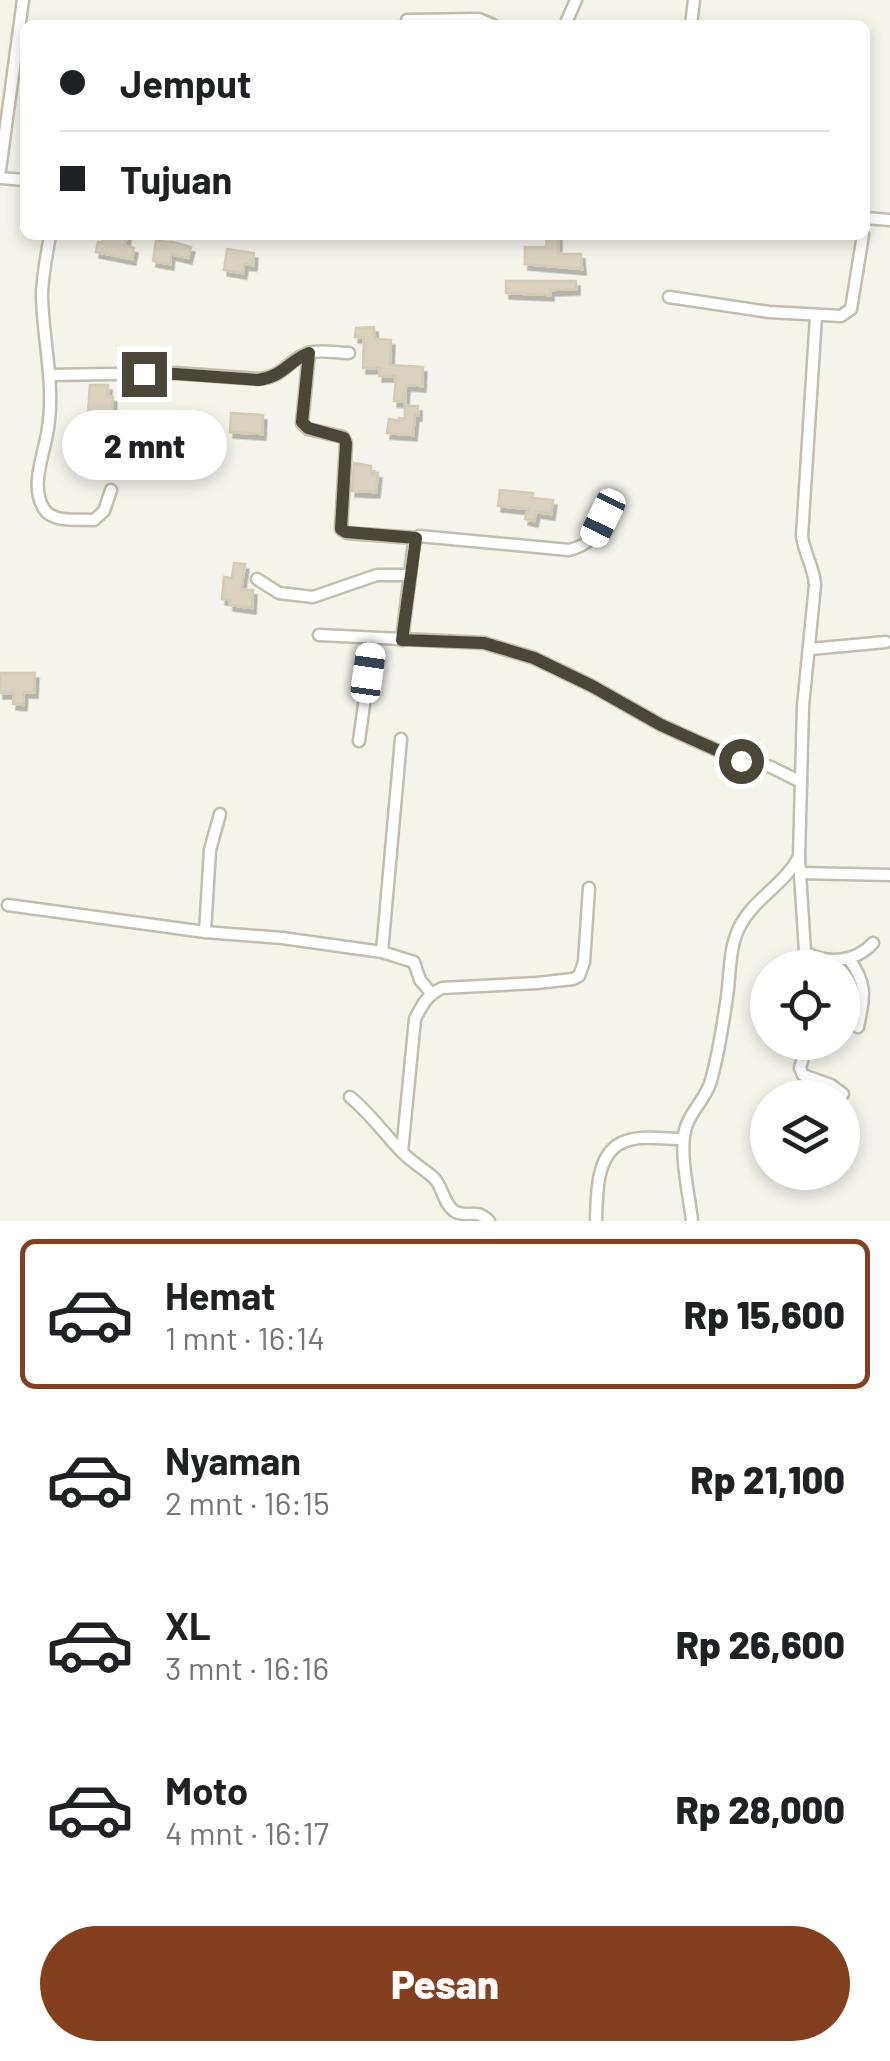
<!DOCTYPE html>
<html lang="id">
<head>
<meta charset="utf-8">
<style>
  body { margin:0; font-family:Barlow,sans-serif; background:#f6f6f6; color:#202124; height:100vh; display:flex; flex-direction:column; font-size:38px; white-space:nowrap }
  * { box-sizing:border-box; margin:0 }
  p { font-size:32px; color:#757577 }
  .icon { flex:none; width:55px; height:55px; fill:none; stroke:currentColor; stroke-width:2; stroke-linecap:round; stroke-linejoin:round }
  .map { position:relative; height:1221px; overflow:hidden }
  .side { display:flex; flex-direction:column; background:#fff; flex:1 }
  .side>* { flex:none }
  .hud { position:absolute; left:20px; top:20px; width:850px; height:220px; border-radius:15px; box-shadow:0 5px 15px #0003; display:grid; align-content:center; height:220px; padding:0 40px; background:#fff }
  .fabs { position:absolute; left:750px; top:950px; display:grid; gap:20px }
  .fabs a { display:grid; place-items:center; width:110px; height:110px; border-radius:50%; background:#fff; box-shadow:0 5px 15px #0003; font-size:50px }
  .end { position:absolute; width:45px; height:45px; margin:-22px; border:12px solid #4a4638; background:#fff; box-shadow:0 0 0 5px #fff }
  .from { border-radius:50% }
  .bubble { position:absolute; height:70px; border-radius:35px; background:#fff; box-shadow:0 5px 15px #0003; font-size:32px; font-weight:800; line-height:70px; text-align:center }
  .car { position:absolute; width:30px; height:60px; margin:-30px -15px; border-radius:12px; box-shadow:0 0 8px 2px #0007; background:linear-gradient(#fff 24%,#345 0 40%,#fff 0 76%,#345 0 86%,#fff 0) }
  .hud b { display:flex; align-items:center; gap:35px; height:95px; font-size:38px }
  .hud b+b { border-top:2px solid #e0e0e0 }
  .hud i { width:25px; height:25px; background:#202124 }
  ul { padding:18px 0 0; list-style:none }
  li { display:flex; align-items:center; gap:30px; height:150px; margin:0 20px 15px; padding:0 20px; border:5px solid transparent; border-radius:15px }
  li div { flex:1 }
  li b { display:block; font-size:38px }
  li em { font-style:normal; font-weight:800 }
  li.active { border-color:#843f1f }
  li>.icon { width:90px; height:90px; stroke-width:1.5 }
  .action { display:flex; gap:20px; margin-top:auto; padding:20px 40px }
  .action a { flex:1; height:115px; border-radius:60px; background:#843f1f; color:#fff; font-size:40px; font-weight:800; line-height:115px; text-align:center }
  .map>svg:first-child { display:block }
</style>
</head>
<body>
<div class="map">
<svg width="890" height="1221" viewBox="0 0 890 1221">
  <defs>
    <filter id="shadow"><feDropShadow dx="3.5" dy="5.5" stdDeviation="0" flood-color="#0004"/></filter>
  </defs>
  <rect width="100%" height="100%" fill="#f5f4eb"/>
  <g fill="#d8d2bf" stroke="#d3ccb2" stroke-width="2.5" filter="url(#shadow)">
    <polygon points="103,235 127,235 125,246 134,248 132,259 96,252 98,242 102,243"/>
    <polygon points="547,235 558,235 558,254 581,254 582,269 525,264 525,247 546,247"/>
    <polygon points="156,241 173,242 191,247 188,258 171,254 170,264 153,261"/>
    <polygon points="227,249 254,253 253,265 244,264 243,273 224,270"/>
    <polygon points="506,281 576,281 576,289 550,290 550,295 506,293"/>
    <polygon points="374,327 375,339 391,340 390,365 423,367 422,386 406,385 405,402 394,401 396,376 379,376 380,368 363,368 364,337 355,337 356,328"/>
    <polygon points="90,385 108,385 108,397 113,397 112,413 88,413"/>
    <polygon points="405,406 418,406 418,415 415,415 413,435 387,433 389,419 399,421 399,418 405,419"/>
    <polygon points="231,413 263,415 262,434 230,432"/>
    <polygon points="165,426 189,426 190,451 166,451"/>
    <polygon points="354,463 371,466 371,473 378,473 376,492 352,491"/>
    <polygon points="500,490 533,493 532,498 553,500 551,514 536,512 534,521 525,519 528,509 498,506"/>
    <polygon points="234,563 245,564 241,590 253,590 252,608 230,605 230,600 222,599 224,577 232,578"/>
    <polygon points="0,673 35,673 34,692 24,692 23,705 13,704 14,693 0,693"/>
  </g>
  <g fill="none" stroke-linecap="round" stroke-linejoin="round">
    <g stroke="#c2bead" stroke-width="15">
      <g id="minor">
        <polyline points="407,20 479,19 493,25"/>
        <polyline points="565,25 576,0"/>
        <polyline points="691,25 694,0"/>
        <polyline points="0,170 23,0"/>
        <polyline points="0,178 25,180"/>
        <polyline points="865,218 890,220"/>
        <path d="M50,235C47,255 42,276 42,296C43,342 56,388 47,434C43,457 30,487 44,509C53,523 78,519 94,520L104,511L111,490"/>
        <polyline points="669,297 769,312 841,316 851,309 863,235"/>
        <polyline points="309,353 302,423 308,429 343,437 346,443 341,529 347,533 416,538"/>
        <path d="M50,375L175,373L258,379C285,377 287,360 308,353C320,349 336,353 349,353"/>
        <polyline points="257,579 279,593 313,597 377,575 410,575"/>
        <polyline points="319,635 484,643 534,658 592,686 661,725 741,761 771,767 801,782"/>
        <path d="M402,640L414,542L419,536L569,550C589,545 595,536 603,518"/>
        <polyline points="810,649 886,642"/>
        <polyline points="359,741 373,639"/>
        <path d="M799,858L805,952C827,965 856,962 873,943"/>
        <polyline points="800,873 890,875"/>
        <polyline points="8,905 205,932 282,938 382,952 414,962 420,980 431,993"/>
        <polyline points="205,932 210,850 220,814"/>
        <polyline points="382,952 401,739"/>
        <path d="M849,959C868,985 864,997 858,1027"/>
        <polyline points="802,968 805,952"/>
        <polyline points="801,1042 804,1054 800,1068 803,1075 831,1085 843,1094"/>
        <path d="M350,1097C370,1113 385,1135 403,1153C413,1163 424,1169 434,1178C443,1187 443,1203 454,1211C466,1219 476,1207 489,1221"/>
        <path d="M402,1152L415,1019C422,1005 427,995 442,988L537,983L573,979L579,976L584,962L589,888"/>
        <path d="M596,1221C597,1195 595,1151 626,1141C642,1135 666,1139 683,1139"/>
        <path d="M692,1221C689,1194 681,1163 684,1136C686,1115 705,1101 711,1081C719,1051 724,1019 728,989C730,969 730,946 739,928C753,899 784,885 799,857L803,706L815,585C814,567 804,553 802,536L816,316"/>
      </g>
    </g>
    <use href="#minor" stroke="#fff" stroke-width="10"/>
  </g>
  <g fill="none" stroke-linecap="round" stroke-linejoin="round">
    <path stroke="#4a4638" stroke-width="12" d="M144,374H176L258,380C285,376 288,361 309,353L302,422L308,428L344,438L346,443L341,529L346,532L416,538L402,640L484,643L534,658L592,686L661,725L741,761"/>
  </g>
</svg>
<div class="fabs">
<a><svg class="icon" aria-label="locate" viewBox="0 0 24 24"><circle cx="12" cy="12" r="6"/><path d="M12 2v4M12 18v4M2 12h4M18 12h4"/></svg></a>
<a><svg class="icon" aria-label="layers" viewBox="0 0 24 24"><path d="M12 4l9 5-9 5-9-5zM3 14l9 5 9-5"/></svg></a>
</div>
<i class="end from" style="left:741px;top:761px"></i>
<i class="end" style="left:144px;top:374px"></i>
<div class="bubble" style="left:62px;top:410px;width:165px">2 mnt</div>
<i class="car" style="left:603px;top:518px;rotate:206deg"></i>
<i class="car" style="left:368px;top:673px;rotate:8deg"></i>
<div class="hud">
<b><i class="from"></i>Jemput</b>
<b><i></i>Tujuan</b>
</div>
</div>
<section class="side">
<ul>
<li class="active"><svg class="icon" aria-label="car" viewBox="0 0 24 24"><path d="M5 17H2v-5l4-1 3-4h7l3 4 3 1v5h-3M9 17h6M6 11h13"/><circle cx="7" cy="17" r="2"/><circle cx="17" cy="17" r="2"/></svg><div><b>Hemat</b><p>1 mnt · 16:14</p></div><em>Rp 15,600</em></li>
<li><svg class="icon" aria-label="car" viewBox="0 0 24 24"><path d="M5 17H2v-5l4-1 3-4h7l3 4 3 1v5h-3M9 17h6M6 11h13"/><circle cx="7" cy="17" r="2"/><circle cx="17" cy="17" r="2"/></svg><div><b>Nyaman</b><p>2 mnt · 16:15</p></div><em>Rp 21,100</em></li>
<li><svg class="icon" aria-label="car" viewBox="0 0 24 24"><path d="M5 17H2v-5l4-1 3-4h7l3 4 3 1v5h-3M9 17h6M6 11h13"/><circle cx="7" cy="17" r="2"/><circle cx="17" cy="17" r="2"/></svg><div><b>XL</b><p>3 mnt · 16:16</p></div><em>Rp 26,600</em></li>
<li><svg class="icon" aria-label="car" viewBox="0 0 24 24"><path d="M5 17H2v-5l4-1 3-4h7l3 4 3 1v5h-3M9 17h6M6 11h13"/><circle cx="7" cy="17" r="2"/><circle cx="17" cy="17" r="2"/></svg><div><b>Moto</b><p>4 mnt · 16:17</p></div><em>Rp 28,000</em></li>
</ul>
<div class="action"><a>Pesan</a></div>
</section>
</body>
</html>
